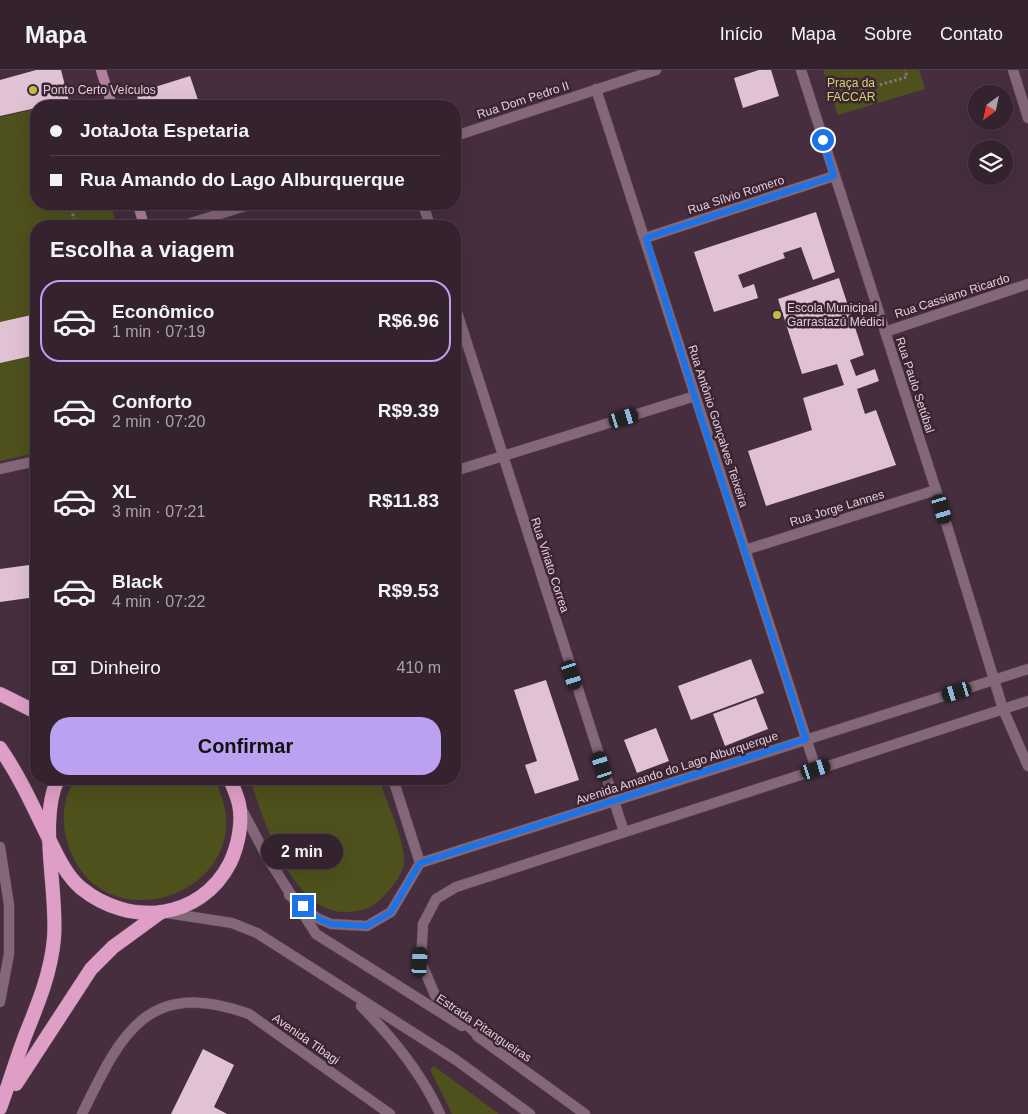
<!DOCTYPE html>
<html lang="pt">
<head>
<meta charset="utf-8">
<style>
  body { margin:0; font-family:Helvetica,sans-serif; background:#3c2a36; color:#f1f3f6; height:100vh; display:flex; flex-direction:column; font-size:19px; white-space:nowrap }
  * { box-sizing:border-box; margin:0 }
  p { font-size:16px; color:#a9a4aa }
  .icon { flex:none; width:28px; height:28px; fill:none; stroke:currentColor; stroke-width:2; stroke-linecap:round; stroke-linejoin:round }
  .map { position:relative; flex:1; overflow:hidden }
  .sheet { position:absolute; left:30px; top:150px; width:431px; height:565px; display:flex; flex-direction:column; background:#34222e; border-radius:20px; box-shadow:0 5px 20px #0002,0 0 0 1px #4e3f4a }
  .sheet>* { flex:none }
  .banner { position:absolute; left:30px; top:30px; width:431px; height:110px; border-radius:20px; box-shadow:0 5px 20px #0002,0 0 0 1px #4e3f4a; display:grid; align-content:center; height:110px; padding:0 20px; background:#34222e }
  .needle { width:32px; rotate:213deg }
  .buttons { position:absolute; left:968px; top:15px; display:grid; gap:10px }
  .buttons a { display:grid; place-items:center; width:45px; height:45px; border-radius:50%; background:#34222e; box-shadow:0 5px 20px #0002,0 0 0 1px #4e3f4a; font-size:25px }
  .end { position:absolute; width:22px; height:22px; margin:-11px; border:6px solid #1a73e8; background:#fff; box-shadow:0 0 0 2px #fff }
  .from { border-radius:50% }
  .bubble { position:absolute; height:35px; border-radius:18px; background:#34222e; box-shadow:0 5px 20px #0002,0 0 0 1px #4e3f4a; font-size:16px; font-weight:800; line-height:35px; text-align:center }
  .car { position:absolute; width:15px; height:30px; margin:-15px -8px; border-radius:6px; box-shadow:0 0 4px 1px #0007; background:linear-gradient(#222 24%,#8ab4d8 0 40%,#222 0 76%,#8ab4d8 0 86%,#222 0) }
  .banner b { display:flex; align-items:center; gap:18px; height:48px; font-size:19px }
  .banner b+b { border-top:1px solid #4e3f4a }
  .banner i { width:12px; height:12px; background:#f1f3f6 }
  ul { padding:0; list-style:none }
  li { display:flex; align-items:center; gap:15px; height:82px; margin:0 10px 8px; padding:0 10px; border:2px solid transparent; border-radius:20px }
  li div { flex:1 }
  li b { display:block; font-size:19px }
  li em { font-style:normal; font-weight:800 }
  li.selected { border-color:#bca0f2 }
  li>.icon { width:45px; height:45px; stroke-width:1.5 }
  h2 { padding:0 20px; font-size:22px; line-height:60px }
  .pay { display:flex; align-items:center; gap:12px; height:55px; padding:0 20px; font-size:19px }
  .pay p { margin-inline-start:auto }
  .action { display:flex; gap:10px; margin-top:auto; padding:10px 20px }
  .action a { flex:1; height:58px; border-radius:20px; background:#bca0f2; color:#111; font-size:20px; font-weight:800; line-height:58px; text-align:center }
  header { display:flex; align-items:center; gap:30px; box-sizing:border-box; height:70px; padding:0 25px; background:#34222e; border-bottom:1px solid #4e3f4a }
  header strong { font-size:24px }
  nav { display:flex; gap:28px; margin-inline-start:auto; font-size:18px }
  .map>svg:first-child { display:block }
</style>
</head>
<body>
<header>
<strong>Mapa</strong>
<nav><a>Início</a><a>Mapa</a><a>Sobre</a><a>Contato</a></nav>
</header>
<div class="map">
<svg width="1028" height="1044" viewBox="0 0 1028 1044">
  <rect width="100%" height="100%" fill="#462e3e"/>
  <g fill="#4e511c">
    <polygon points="823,0 919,0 925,19 838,45"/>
    <polygon points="36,39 36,134 111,134 116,156 36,156 36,383 0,391 0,47"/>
    <path d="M75,709H214C273,819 98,884 67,771C61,750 63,728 75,709Z"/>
    <path d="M250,709H379C387,733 400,760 404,785C407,801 392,818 382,828C371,839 360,842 344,842C290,840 264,750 250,709Z"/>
    <polygon points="434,996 499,1044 452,1044 430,999"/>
  </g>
  <g fill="#e1c2d5">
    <polygon points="36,0 61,0 69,31 36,36 36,38 0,46 0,10"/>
    <polygon points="759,0 771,0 779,26 743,38 734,8"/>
    <polygon points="190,6 200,36 140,36 136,23"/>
    <polygon points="816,142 835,202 813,210 801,177 783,183 785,188 738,205 743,218 754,214 758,228 714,242 694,182"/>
    <polygon points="839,208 864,285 850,290 856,306 875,299 879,311 857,319 865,344 876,340 896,395 766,436 748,381 812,360 803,328 844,315 837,294 802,304 778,229"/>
    <polygon points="36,244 36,285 0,293 0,252"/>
    <polygon points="36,494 36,527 0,532 0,499"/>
    <polygon points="751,589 764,623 691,650 678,616"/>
    <polygon points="546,610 579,710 535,724 525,695 537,691 514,620"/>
    <polygon points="756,628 768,659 725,676 713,644"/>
    <polygon points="656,658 669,691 637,703 624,670"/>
    <polygon points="203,979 234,995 214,1037 227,1044 171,1044"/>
  </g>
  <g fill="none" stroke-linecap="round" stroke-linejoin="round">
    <g stroke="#624b5a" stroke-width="11">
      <g id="minor">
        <polyline points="801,0 936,420 1003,639 1028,696"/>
        <polyline points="1013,0 1028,48"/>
        <polyline points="596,19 816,699"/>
        <polyline points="423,134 430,156"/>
        <polyline points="212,147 216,156"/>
        <polyline points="645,168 834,106"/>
        <polyline points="455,236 624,762"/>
        <polyline points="885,262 1028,214"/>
        <polyline points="0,399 36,391"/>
        <polyline points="455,401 695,326"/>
        <polyline points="745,480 936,420"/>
        <polyline points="393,709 420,793"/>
      </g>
    </g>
    <g stroke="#624b5a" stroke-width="11">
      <g id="tertiary">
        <polyline points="455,66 656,0"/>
        <polyline points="182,156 251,134"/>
        <polyline points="241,738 267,787 316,864 462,956"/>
        <polyline points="0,777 9,835 9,884 0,932"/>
        <polyline points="289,825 317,848 331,854 367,856 391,842 420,793 1028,599"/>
        <polyline points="167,843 232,853 257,863 456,990 530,1044"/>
        <path d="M361,936C393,968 421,1002 440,1044"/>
        <polyline points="477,966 585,1044"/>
        <polyline points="482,969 435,925 421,892 423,854 436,829 456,817 1028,631"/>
        <path d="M82,1044C121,964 147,907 249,944L390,1044"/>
      </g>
    </g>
    <g stroke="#624b5a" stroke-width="11">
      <g id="secondary">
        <polyline points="101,0 112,36"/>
        <polyline points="138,134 144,156"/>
      </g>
    </g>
    <g stroke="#624b5a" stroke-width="15">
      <g id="trunk">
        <polyline points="0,624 36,642"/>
        <path d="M0,678C18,704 31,732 45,761C55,780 64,804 81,818C129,857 200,851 230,793C238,776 243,753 239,734C237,725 233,717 230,709"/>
        <polyline points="16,1014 91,899 113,877 161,842"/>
        <path d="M0,1038C9,1014 16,990 25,966C38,934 51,903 54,868C58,821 38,750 58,709"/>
      </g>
    </g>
    <g stroke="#86717f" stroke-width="3" stroke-dasharray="2.5 2.5" stroke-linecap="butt">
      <polyline points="827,30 907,7 905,0"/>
      <polyline points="70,134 76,156"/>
    </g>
    <use href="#minor" stroke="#846779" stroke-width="10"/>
    <use href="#tertiary" stroke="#846779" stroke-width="10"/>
    <use href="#secondary" stroke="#af819e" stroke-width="10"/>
    <use href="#trunk" stroke="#de9ec6" stroke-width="14"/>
  </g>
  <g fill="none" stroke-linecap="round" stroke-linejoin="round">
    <polyline stroke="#1a73e8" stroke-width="6" points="303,836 317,848 331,854 367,856 391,842 420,793 806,669 700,344 646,168 834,106 823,70"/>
  </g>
  <g fill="#bbc045" stroke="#3c2433" stroke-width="2">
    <circle cx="33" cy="20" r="5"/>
    <circle cx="777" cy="245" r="5"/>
  </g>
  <g text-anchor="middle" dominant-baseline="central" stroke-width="5" stroke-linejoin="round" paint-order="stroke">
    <g font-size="12" fill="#d0d66c" stroke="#3c2433">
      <text x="851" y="13">Praça da<tspan x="851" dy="14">FACCAR</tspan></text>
    </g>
    <g font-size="12" fill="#e0d0d9" stroke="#3c2433" text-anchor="start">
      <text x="43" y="20">Ponto Certo Veículos</text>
      <text x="787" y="238">Escola Municipal<tspan x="787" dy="14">Garrastazú Médici</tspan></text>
    </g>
    <g font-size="12" fill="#e0d0d9" stroke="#3c2433">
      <text transform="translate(523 30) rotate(-18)">Rua Dom Pedro II</text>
      <text transform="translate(736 125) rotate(-18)">Rua Sílvio Romero</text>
      <text transform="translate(952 226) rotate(-18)">Rua Cassiano Ricardo</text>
      <text transform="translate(915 315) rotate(72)">Rua Paulo Setúbal</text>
      <text transform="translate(718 356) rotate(72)">Rua Antônio Gonçalves Teixeira</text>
      <text transform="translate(837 438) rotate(-17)">Rua Jorge Lannes</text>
      <text transform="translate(550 495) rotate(72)">Rua Viriato Correa</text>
      <text transform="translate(677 698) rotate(-18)">Avenida Amando do Lago Alburquerque</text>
      <text transform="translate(484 958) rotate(34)">Estrada Pitangueiras</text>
      <text transform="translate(306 969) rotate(35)">Avenida Tibagi</text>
    </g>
  </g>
</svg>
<div class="buttons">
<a><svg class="needle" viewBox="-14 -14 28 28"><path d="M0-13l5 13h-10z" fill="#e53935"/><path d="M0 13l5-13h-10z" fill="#a9a4aa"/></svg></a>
<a><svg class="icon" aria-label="layers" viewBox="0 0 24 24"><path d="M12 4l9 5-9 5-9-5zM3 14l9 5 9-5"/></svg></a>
</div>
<i class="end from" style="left:823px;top:70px"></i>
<i class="end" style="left:303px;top:836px"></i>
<div class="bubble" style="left:261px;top:764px;width:82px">2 min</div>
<i class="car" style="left:624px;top:348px;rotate:73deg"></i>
<i class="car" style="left:942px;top:439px;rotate:163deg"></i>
<i class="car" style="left:572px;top:605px;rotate:162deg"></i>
<i class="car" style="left:957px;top:622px;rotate:253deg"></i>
<i class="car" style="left:602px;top:696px;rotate:342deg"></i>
<i class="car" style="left:816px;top:699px;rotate:72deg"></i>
<i class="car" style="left:420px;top:892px;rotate:3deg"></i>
<div class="banner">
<b><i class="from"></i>JotaJota Espetaria</b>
<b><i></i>Rua Amando do Lago Alburquerque</b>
</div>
<section class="sheet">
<h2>Escolha a viagem</h2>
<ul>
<li class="selected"><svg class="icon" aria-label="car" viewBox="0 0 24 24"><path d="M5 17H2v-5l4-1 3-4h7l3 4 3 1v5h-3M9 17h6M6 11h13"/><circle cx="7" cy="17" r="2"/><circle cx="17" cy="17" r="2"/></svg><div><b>Econômico</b><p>1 min · 07:19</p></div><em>R$6.96</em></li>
<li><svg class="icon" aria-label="car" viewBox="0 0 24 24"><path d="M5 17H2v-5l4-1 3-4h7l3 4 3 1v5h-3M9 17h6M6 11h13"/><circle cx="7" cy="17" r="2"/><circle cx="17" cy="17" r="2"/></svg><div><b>Conforto</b><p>2 min · 07:20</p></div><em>R$9.39</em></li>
<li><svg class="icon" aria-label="car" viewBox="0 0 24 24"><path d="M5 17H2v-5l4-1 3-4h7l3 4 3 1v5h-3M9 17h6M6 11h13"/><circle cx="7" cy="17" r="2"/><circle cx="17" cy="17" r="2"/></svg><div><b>XL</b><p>3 min · 07:21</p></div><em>R$11.83</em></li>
<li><svg class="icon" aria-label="car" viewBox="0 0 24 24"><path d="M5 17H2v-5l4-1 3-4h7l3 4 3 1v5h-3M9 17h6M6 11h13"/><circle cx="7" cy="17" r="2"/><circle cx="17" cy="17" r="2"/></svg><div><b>Black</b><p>4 min · 07:22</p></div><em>R$9.53</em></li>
</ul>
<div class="pay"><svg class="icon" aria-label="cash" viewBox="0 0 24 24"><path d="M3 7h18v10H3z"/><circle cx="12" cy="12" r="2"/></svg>Dinheiro<p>410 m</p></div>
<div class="action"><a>Confirmar</a></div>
</section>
</div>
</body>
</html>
